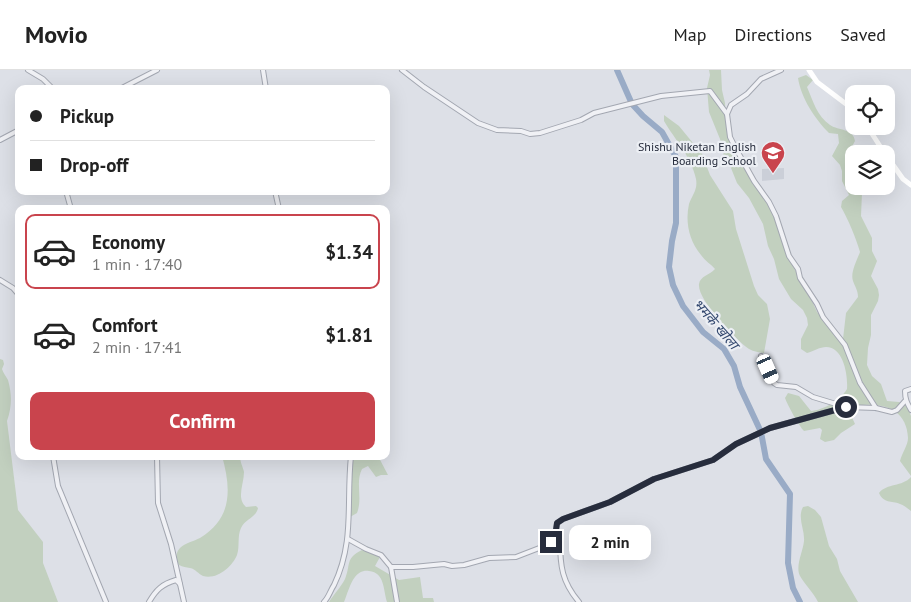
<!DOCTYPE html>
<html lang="en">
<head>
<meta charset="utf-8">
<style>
  body { margin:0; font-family:"PT Sans","Noto Sans Devanagari",sans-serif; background:#f6f6f6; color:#222; height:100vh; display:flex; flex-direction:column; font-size:19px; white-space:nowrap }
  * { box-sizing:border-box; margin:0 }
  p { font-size:16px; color:#767676 }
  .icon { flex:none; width:28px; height:28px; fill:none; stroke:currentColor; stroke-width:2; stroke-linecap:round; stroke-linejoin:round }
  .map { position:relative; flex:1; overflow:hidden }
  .drawer { position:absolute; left:15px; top:135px; width:375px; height:255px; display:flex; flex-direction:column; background:#fff; border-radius:10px; box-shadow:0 5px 20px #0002 }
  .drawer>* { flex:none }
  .banner { position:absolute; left:15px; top:15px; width:375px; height:110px; border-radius:10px; box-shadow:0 5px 20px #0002; display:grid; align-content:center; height:110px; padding:0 15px; background:#fff }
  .tools { position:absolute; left:845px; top:15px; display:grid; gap:10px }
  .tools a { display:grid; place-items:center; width:50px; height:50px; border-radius:10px; background:#fff; box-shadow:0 5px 20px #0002; font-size:25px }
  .end { position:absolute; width:22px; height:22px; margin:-11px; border:6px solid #272d3d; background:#fff; box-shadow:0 0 0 2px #fff }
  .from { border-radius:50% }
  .bubble { position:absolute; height:35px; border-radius:10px; background:#fff; box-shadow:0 5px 20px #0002; font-size:16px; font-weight:800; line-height:35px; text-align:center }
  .car { position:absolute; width:15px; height:30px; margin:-15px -8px; border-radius:6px; box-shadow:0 0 4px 1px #0007; background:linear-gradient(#fff 24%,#345 0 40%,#fff 0 76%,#345 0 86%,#fff 0) }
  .banner b { display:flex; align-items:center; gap:18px; height:48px; font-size:19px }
  .banner b+b { border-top:1px solid #e0e0e0 }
  .banner i { width:12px; height:12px; background:#222 }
  ul { padding:9px 0 0; list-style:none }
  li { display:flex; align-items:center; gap:15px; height:75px; margin:0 10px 8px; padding:0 5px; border:2px solid transparent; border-radius:10px }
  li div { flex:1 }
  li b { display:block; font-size:19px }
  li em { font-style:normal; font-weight:800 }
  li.on { border-color:#c9444d }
  li>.icon { width:45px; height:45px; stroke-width:1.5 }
  .button { display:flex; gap:10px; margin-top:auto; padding:10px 15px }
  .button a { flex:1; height:58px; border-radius:10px; background:#c9444d; color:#fff; font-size:20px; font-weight:800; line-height:58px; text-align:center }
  header { display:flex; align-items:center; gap:30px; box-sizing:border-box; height:70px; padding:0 25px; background:#fff; border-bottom:1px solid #e0e0e0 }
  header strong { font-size:24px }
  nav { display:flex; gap:28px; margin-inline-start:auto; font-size:18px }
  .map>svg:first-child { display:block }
</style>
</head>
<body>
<header>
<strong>Movio</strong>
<nav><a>Map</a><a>Directions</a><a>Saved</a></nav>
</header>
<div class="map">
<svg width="911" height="532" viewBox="0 0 911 532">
  <rect width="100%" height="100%" fill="#dde0e7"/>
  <polygon fill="#cbcfd8" points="784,98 784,109 762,111 762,99"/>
  <g fill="#c2d0bf">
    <path d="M709,0H721L722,20L725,33L727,64L733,80L768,135L775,149L788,187L812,231L817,242L841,272L843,269L846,243L858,227C858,220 855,217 853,211C850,203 857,190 860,182C856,168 848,149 841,137L842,131L849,125L842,111V101L840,95L832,86L839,73L838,64L829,63C815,49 801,28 798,8L806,5L813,10L807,17C813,31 817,46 830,55C839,61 853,58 855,71L849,82V89L854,96V116H859L862,123L861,146L872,168V181L877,191L871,206L878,219L879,225L878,231L871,245V265L868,278L867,295L872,306L881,314L887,331L899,332L907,336L911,346V406L900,391C902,383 908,375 908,368C907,341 886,333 863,335C858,336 855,335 851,337L850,343L855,354L841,363L834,370L825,372L820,369L822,360L820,358L804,361C799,356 787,334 785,328L788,323L799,326L811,341C823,340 840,331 847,319C848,306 844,277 826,277C820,277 814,281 807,283L801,279V269L808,255L807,248L803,240L791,229L779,209L774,189L768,176L763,154L749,128L737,113L731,98L724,87L720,69L709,42L707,18L710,5Z"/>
    <path d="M664,45L679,56L702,84L710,105L733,141L736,159L754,216L758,225L767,234L770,249L764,283C759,282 754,282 749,279C736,270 697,230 699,214C700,206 710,205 715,199C711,194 705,191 701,185C689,171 685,152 689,134C692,125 698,120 696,109C691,86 675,70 664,51Z"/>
    <path d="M0,289L3,290L4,294L2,299C3,303 6,306 8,310C12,324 12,337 7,351L18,440L43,472V493L58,532H0Z"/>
    <path d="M222,386H240C240,392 243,397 244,402C244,414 236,428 246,437L256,436L258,438C256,448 245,449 241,458C237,466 240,477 237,485C232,497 217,510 203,506C198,504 196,499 190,498C186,497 183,497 179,495C176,490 175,483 180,478C185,473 194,471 200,468C233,448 231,418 222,386Z"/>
    <path d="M354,386H378L388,405H381L376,407L368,396L362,399C355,413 363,428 357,443L350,447C353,427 350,406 354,386Z"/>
    <path d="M911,407V441C908,439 904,435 900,434C891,430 884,434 879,423C887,413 902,417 911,407Z"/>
    <path d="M808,436L815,440L821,447L829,476L837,489L840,501L858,532H818C814,523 805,515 800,506C795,496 803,482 804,471C805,460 797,448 803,437Z"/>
    <path d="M362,480L380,487L375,496L399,510L420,507L423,528H433L434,532H387C383,519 385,503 369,501C363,500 358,503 355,507C350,513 347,525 344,532H329C334,524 341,517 345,509C351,495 345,488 362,480Z"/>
  </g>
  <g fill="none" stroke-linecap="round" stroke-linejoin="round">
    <polyline stroke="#99abc6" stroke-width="6" points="617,0 632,34 643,46 662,62 676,87 676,153 672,171 669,197 673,215 683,236 703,262 724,279 734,296 740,317 761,362 766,389 790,424 788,493 793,518 800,532"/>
    <g stroke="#a3a7b1" stroke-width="6">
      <g id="street">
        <polyline points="28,0 43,9 53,19"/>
        <polyline points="263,0 266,19"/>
        <polyline points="402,0 424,17 478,53 497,60 521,61 530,64 540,63 581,50 594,43 661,26 710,21 727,44 730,67 735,77 754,111 769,132 776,146 789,186 798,199 800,208 817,234 823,247 845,275 860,313 876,338"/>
        <polyline points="120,19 157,0"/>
        <polyline points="727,44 731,35 747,24 761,9 781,0"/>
        <polyline points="0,70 19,60"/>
        <polyline points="66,121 71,139"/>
        <polyline points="275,121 279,139"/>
        <polyline points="0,210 13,218 19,225"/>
        <polyline points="761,286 774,313 777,315 796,317 813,327 846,337 876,338 892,342 897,340 905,331"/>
        <path d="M911,319L905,321C905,329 907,333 911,340"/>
        <polyline points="53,386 58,416 106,532"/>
        <polyline points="157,386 158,433 171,474 180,514"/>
        <polyline points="348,469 366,479 381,485 391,497 413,497 444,494 452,496 464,495 489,488 516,487 560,470 556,461 557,453 563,449 610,432 654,409 713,390 736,374 770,358 846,337"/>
        <path d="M560,470C560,496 562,512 579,532"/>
        <polyline points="391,497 397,532"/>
        <path d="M149,532C156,520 162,514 176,510L180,514L184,532"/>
        <path d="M324,532C329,527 330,521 334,515C355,471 346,433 351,386"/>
      </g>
    </g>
    <use href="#street" stroke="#f0f1f5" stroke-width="4"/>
    <g stroke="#fff" stroke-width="5">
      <polyline points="809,0 817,12 854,40"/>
      <polyline points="867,56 885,84"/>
      <polyline points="886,85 903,109 911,115"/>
    </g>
  </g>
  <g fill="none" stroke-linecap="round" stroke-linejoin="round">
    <polyline stroke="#272d3d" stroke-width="6" points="551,472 560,470 556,460 557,453 563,449 610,432 654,409 713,390 736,374 770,358 846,337"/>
  </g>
  <defs>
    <g id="school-pin" transform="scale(1.25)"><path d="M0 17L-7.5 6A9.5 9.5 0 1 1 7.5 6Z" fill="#c9444d" stroke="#eceff4"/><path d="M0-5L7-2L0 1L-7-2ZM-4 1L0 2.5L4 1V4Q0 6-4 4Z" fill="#fff"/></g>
  </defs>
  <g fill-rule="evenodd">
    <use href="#school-pin" x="773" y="83"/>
  </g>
  <g text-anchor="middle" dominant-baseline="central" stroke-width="4.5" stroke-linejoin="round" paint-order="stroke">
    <g font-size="12" fill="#272d3d" stroke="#eceff4" text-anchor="end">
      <text x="756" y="76">Shishu Niketan English<tspan x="756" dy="14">Boarding School</tspan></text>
    </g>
    <g font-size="14" font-style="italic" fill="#33486f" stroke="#eceff4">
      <text transform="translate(716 254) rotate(49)">भमके खोला</text>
    </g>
  </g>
</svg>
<div class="tools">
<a><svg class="icon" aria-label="locate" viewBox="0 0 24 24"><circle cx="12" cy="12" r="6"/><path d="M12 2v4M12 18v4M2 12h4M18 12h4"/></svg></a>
<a><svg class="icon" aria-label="layers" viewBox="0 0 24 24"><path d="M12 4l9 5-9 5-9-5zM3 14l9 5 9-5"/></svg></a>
</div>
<i class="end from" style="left:846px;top:337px"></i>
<i class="end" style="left:551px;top:472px"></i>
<div class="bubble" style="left:569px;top:455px;width:82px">2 min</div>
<i class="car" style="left:768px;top:299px;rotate:156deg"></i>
<div class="banner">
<b><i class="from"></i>Pickup</b>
<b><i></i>Drop-off</b>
</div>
<section class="drawer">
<ul>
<li class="on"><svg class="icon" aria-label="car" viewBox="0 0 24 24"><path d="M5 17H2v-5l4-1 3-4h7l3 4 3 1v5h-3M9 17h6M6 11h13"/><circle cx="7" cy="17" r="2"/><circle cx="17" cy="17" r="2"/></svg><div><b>Economy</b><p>1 min · 17:40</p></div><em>$1.34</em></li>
<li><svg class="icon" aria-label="car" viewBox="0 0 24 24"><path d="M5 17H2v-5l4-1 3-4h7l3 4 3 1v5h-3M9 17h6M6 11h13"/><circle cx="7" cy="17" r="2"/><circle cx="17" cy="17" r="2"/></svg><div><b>Comfort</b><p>2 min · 17:41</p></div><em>$1.81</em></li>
</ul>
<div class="button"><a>Confirm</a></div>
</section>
</div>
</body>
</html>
